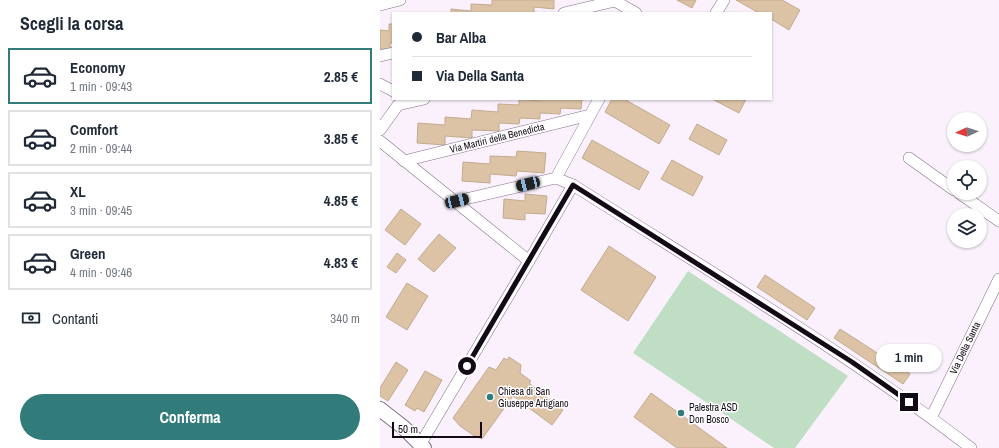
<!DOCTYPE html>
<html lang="it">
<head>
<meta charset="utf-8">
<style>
  body { margin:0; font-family:"Archivo Narrow",sans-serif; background:#f2f2f3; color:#1f2937; height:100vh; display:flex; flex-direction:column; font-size:15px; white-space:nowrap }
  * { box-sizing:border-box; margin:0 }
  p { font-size:13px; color:#747a83 }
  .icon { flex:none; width:22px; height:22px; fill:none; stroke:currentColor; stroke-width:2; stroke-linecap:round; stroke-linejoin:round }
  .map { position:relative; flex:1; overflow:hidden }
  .drawer { display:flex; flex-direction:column; background:#fff; width:380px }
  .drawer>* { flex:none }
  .hud { position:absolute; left:12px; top:12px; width:380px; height:88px; border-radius:0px; box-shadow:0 1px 3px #0004; display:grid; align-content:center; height:88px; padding:0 20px; background:#fff }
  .needle { width:26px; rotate:267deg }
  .tools { position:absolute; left:567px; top:112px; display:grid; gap:8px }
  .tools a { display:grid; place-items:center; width:40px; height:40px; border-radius:50%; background:#fff; box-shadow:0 1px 3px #0004; font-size:20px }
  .scale { position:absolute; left:12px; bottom:10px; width:90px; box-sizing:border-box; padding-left:4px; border:2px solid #120a14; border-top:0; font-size:11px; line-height:14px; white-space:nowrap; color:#120a14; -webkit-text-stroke:3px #fff; paint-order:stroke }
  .end { position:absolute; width:18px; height:18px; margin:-9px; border:5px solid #120a14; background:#fff; box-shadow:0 0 0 2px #fff }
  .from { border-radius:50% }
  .bubble { position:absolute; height:28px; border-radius:14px; background:#fff; box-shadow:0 1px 3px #0004; font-size:13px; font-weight:700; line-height:28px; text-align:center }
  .car { position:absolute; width:12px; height:24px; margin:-12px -6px; border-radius:5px; box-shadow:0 0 3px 1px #0007; background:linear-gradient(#222 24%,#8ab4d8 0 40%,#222 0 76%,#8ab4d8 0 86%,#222 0) }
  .hud b { display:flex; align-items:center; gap:14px; height:38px; font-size:15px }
  .hud b+b { border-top:1px solid #e0e1e3 }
  .hud i { width:10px; height:10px; background:#1f2937 }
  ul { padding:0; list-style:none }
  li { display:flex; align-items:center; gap:12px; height:56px; margin:0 8px 6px; padding:0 12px; border:2px solid #e0e1e3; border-radius:0px }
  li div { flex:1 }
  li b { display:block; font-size:15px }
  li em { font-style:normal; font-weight:700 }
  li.active { border-color:#317b7b }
  li>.icon { width:36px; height:36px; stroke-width:1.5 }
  h2 { padding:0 20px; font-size:18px; line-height:48px }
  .pay { display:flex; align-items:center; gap:10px; height:44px; padding:0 20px; font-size:15px }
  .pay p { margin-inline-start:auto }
  .cta { display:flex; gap:8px; margin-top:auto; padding:8px 20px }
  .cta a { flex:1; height:46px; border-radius:24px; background:#317b7b; color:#fff; font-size:16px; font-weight:700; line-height:46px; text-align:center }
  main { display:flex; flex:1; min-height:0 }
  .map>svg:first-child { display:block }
</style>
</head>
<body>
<main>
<section class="drawer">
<h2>Scegli la corsa</h2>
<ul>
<li class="active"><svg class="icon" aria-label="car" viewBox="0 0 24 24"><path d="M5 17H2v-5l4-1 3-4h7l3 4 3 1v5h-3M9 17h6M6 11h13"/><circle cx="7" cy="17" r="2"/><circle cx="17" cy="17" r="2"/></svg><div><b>Economy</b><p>1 min · 09:43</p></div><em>2.85 €</em></li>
<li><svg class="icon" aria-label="car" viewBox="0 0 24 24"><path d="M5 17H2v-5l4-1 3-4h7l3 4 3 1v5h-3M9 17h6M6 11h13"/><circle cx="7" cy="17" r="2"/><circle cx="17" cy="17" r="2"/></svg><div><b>Comfort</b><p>2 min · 09:44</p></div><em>3.85 €</em></li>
<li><svg class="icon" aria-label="car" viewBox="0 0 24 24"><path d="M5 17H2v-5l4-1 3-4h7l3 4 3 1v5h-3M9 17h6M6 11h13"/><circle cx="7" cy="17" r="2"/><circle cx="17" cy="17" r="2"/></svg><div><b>XL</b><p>3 min · 09:45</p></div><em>4.85 €</em></li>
<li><svg class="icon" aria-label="car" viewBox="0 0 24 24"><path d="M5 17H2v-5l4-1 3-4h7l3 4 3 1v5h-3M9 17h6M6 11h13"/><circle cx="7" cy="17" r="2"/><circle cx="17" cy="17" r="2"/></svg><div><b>Green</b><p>4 min · 09:46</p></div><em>4.83 €</em></li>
</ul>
<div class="pay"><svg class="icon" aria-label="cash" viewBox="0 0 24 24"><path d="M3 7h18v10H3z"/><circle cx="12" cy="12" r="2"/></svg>Contanti<p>340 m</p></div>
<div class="cta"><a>Conferma</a></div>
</section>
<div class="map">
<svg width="619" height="448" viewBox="0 0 619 448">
  <rect width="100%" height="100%" fill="#fbf1fd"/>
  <polygon fill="#bfdec4" points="308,271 468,376 415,448 394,448 253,353"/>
  <g fill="#dcc3a6" stroke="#c3aa8e">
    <polygon points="112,0 174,0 174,9 154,7 154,13 71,13 71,9 91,11 91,4 112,5"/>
    <polygon points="297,0 316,0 312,8"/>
    <polygon points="356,0 402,0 420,10 409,30 391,19 391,13 379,13"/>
    <polygon points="9,24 13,24 13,43 10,43 10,49 0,49 0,30 9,31"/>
    <polygon points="139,99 160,101 160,99 202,99 201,109 181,108 180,114 160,113 160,119 140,118 139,124 119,123 119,131 92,130 92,138 65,136 65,145 37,143 38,123 65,125 65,117 91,119 92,110 118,112 118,104 139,105"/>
    <polygon points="232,99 244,99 290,125 279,144 225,112"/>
    <polygon points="332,99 366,99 359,113"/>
    <polygon points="317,124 347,140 339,155 309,139"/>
    <polygon points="212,140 269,172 259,190 202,158"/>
    <polygon points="137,151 166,153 164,173 137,171 136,176 110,174 110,183 82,181 83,162 110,164 110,156 136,157"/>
    <polygon points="292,160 323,177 313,196 281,179"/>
    <polygon points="145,194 167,196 165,214 145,213 145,220 123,218 124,199 145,201"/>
    <polygon points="21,209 41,224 25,245 5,230"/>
    <polygon points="59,234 76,248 54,272 38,259"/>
    <polygon points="229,246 276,277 248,321 201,290"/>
    <polygon points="17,253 26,260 16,273 7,267"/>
    <polygon points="385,275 435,308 427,320 377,287"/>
    <polygon points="27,283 48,296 27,330 6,317"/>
    <polygon points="460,329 530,374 523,384 454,338"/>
    <polygon points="129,357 141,365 140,373 151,381 149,383 183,410 172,425 133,396 102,439 93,435 80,426 73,418 109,367 116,370 124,358 127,360"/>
    <polygon points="16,362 28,370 8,401 0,396 0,388"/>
    <polygon points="45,371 62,380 44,412 37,408 35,411 25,405"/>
    <polygon points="271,393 347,448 297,448 254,417"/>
  </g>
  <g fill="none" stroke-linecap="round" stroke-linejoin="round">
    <g stroke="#856f8a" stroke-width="12">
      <g id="minor">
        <polyline points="233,0 256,13"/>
        <polyline points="0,5 20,0"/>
        <polyline points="184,13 235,1"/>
        <polyline points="336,13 344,0"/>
        <polyline points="0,56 13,53"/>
        <polyline points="0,84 13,91"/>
        <polyline points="0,130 18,105 44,99"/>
        <polyline points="0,141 149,261"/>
        <polyline points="529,158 574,190"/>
        <polyline points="24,161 210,115"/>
        <path d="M176,178L193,185C327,270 465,351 591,448"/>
        <polyline points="176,178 219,99"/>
        <polyline points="579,193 619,221"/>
        <polyline points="77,201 176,178"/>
        <polyline points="551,418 619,279"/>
        <polyline points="40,445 149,261 193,185"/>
      </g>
    </g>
    <g stroke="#856f8a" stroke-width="16">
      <polyline id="tertiary" points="0,409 23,427 44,448"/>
    </g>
    <use href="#minor" stroke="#fff" stroke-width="11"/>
    <use href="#tertiary" stroke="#fff" stroke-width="14"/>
  </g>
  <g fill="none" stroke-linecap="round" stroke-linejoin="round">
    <polyline stroke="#120a14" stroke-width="5" points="87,366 193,185 472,362 529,402"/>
  </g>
  <g fill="#317b7b" stroke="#fff" stroke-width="1.5">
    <circle cx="110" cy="397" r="4"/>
    <circle cx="301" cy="413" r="4"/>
  </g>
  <g text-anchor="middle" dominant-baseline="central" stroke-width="3" stroke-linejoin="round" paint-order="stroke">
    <g font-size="10" fill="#120a14" stroke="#fff">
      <text transform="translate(117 138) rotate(-14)">Via Martiri della Benedicta</text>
      <text transform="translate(585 348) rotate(-64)">Via Della Santa</text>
    </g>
    <g font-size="10" fill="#120a14" stroke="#fff" text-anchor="start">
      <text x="118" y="391">Chiesa di San<tspan x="118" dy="12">Giuseppe Artigiano</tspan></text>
      <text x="309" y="407">Palestra ASD<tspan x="309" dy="12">Don Bosco</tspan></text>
    </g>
  </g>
</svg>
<div class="tools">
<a><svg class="needle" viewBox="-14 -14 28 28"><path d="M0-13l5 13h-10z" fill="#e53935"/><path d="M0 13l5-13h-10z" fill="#747a83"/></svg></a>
<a><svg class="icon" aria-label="locate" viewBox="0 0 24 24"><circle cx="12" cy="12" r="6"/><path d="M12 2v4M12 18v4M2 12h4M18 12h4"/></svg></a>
<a><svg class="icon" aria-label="layers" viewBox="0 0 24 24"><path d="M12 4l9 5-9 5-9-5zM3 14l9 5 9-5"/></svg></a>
</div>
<div class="scale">50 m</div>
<i class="end from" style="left:87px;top:366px"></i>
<i class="end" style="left:529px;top:402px"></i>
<div class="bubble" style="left:496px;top:344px;width:66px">1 min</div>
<i class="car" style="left:148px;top:184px;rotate:257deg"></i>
<i class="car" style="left:77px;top:201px;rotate:77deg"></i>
<div class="hud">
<b><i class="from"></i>Bar Alba</b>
<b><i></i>Via Della Santa</b>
</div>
</div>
</main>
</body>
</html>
